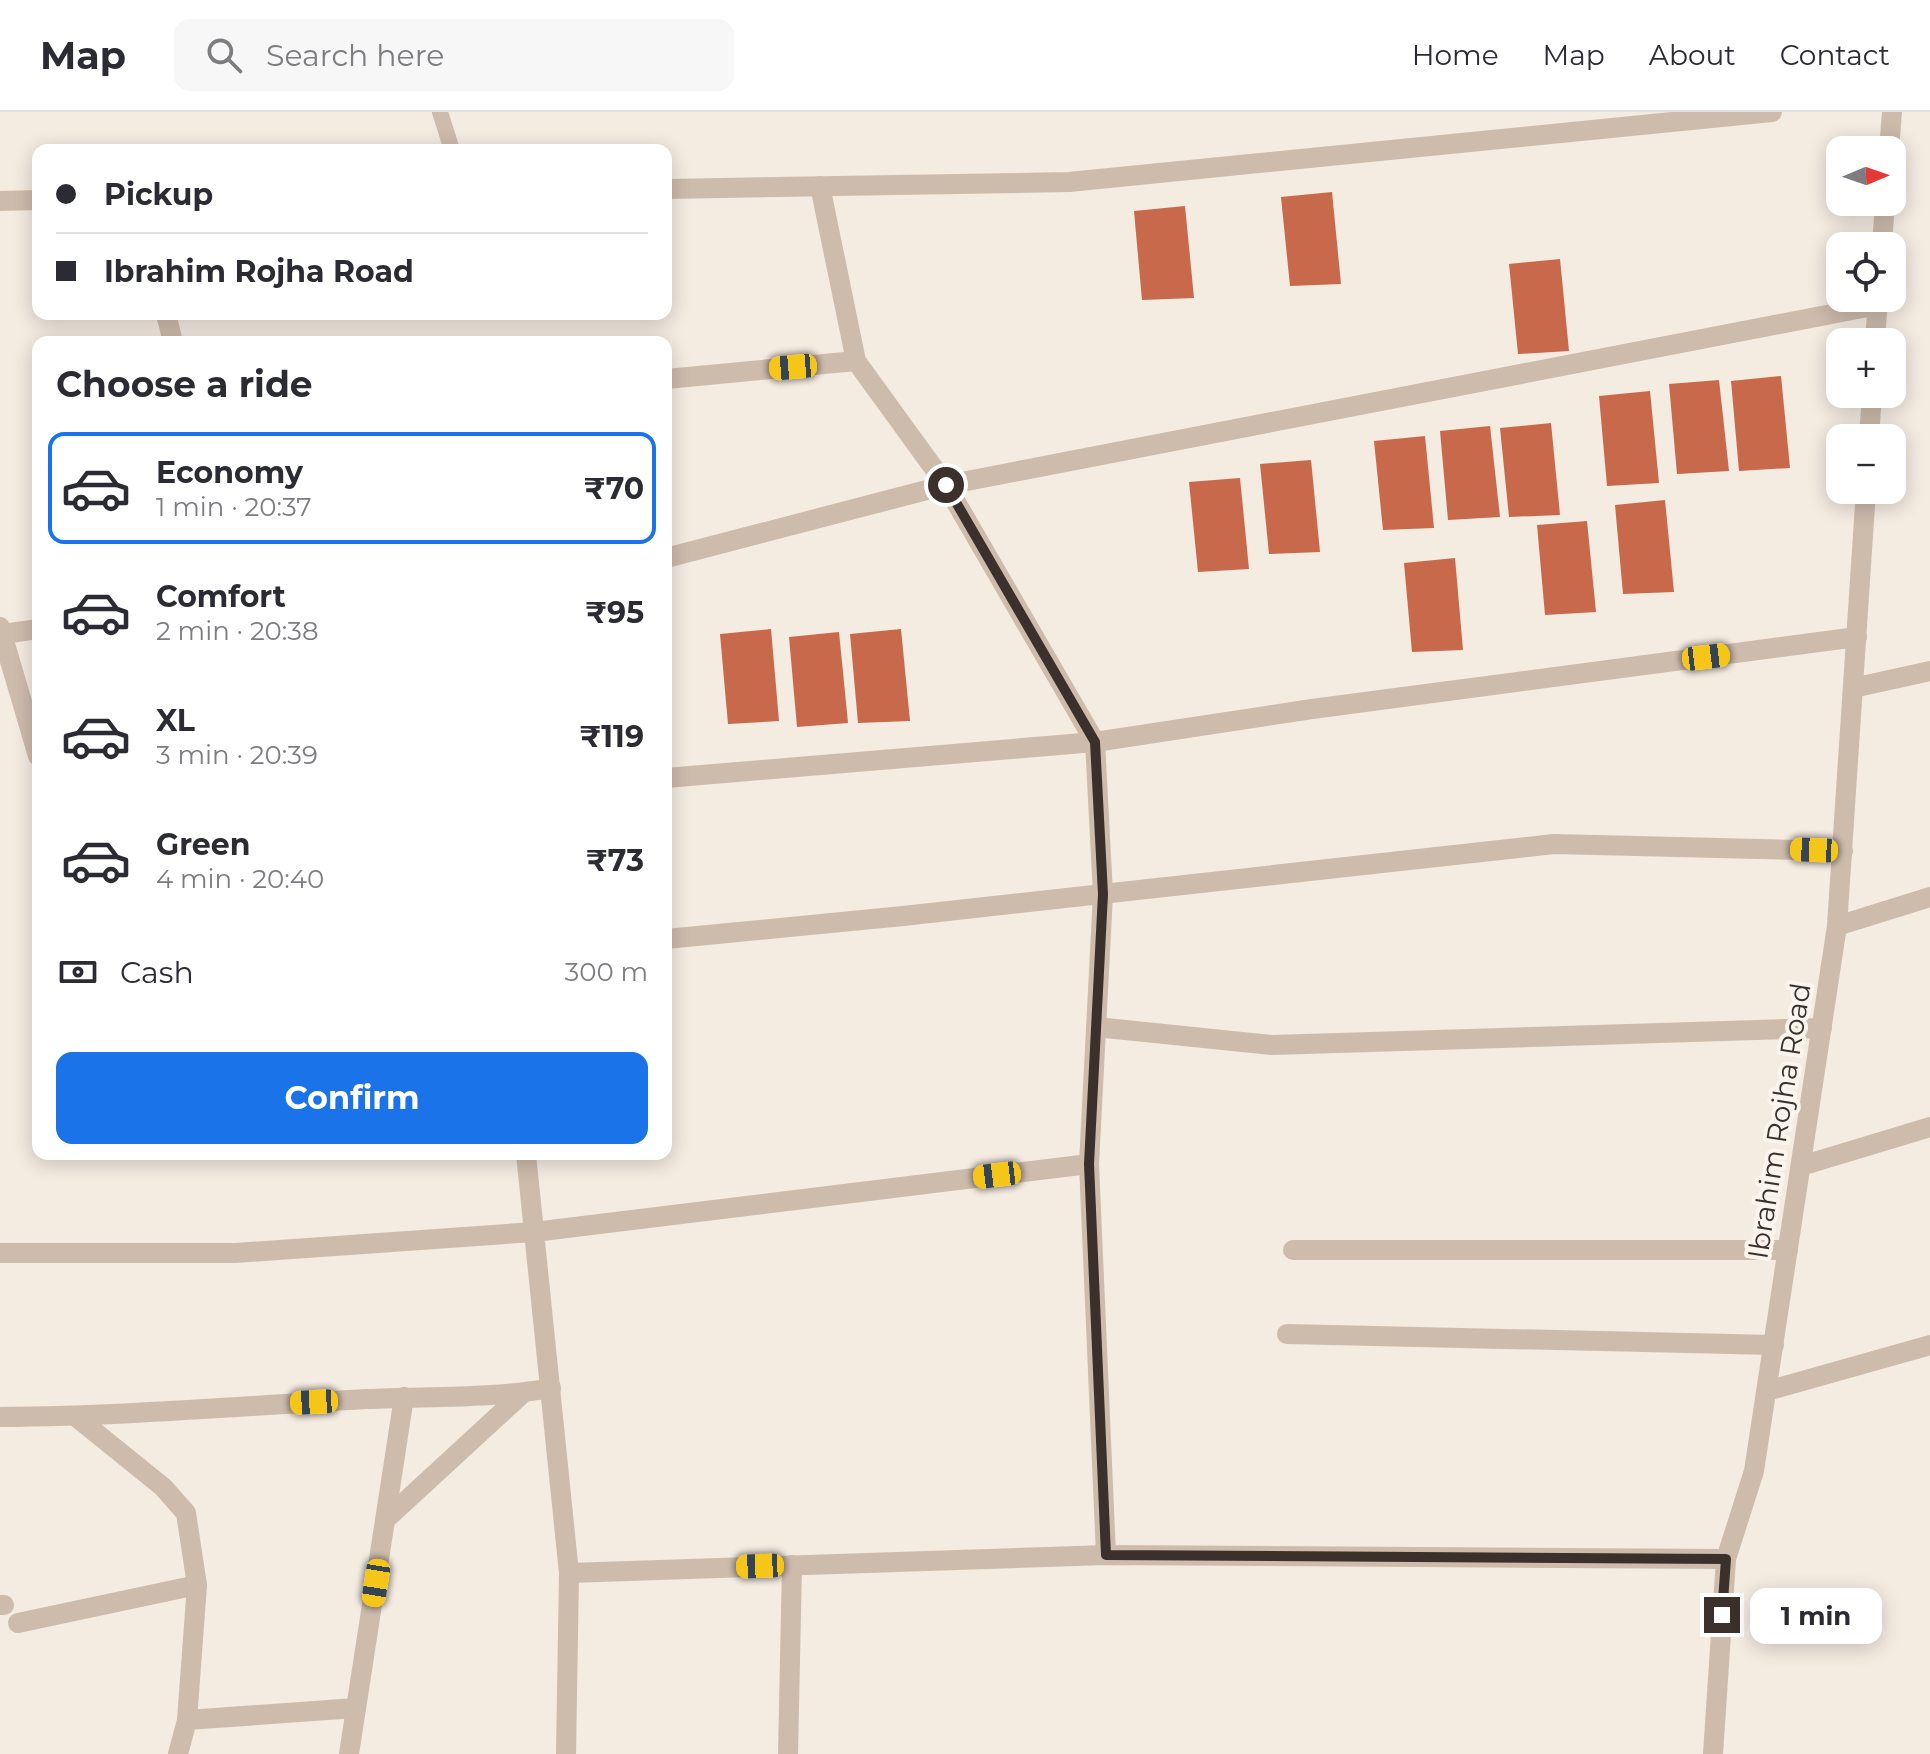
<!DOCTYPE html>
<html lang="en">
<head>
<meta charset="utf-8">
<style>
  body { margin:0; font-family:Montserrat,sans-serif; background:#f7f7f7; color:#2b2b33; height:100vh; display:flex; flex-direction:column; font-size:30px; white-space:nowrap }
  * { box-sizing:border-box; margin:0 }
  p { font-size:26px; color:#7c7c81 }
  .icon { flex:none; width:44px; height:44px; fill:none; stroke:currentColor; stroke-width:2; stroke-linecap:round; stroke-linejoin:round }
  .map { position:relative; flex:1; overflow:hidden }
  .drawer { position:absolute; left:32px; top:224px; width:640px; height:824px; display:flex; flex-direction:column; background:#fff; border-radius:16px; box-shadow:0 4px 20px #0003 }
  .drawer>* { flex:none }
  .top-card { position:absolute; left:32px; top:32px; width:640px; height:176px; border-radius:16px; box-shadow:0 4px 20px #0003; display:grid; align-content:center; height:176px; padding:0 24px; background:#fff }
  .needle { width:52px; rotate:88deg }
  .buttons { position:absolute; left:1826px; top:24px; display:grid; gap:16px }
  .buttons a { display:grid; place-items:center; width:80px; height:80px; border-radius:16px; background:#fff; box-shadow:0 4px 20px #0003; font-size:40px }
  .end { position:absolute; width:36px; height:36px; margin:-18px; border:10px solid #3b302b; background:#fff; box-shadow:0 0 0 4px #fff }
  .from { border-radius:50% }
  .bubble { position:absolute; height:56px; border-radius:16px; background:#fff; box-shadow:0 4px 20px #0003; font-size:26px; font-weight:700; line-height:56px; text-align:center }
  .car { position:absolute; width:24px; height:48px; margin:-24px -12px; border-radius:10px; box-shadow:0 0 6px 2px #0007; background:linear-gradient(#f5c518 24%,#345 0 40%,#f5c518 0 76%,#345 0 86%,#f5c518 0) }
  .top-card b { display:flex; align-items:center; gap:28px; height:76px; font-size:30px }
  .top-card b+b { border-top:2px solid #e1e1e2 }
  .top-card i { width:20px; height:20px; background:#2b2b33 }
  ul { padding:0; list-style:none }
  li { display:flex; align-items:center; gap:24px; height:112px; margin:0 16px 12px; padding:0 8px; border:4px solid transparent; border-radius:16px }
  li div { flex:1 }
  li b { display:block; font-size:30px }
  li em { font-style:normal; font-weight:700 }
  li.selected { border-color:#1a73e8 }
  li>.icon { width:72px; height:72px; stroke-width:1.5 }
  h2 { padding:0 24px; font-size:36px; line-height:96px }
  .pay { display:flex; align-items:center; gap:20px; height:88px; padding:0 24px; font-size:30px }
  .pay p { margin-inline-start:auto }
  .cta { display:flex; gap:16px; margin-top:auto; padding:16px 24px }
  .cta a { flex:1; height:92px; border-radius:16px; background:#1a73e8; color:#fff; font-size:32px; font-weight:700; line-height:92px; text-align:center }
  header { display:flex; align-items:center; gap:48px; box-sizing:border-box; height:112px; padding:0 40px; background:#fff; border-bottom:2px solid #e1e1e2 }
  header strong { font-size:38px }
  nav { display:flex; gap:44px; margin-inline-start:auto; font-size:28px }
  .search { width:560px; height:72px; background:#f7f7f7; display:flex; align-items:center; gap:20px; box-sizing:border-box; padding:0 28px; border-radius:16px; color:#7c7c81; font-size:30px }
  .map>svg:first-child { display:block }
</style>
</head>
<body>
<header>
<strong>Map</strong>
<div class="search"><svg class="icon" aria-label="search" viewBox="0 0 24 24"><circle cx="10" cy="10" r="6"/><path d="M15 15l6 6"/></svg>Search here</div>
<nav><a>Home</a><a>Map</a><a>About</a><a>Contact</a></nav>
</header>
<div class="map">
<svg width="1930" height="1642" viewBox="0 0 1930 1642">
  <rect width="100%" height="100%" fill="#f4ebe1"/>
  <g fill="#c8694b">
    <polygon points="1332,80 1341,172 1290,174 1281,85"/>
    <polygon points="1185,94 1194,186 1142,188 1134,99"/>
    <polygon points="1560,147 1569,239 1518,242 1509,152"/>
    <polygon points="1781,264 1790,356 1739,359 1731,269"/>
    <polygon points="1719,268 1729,359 1677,362 1669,272"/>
    <polygon points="1650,279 1659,371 1607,374 1599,284"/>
    <polygon points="1551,311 1560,403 1509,405 1500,316"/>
    <polygon points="1490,314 1500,405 1448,408 1440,319"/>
    <polygon points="1425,324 1434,416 1383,418 1374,329"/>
    <polygon points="1311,348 1320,440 1269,442 1260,352"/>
    <polygon points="1240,366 1249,457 1198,460 1189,370"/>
    <polygon points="1665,388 1674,480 1623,482 1615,393"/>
    <polygon points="1587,409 1596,500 1545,503 1537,413"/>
    <polygon points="1455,446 1463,538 1412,540 1404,451"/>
    <polygon points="771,517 779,609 728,612 720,522"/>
    <polygon points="901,517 910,609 858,611 850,522"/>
    <polygon points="839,520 848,611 797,615 789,525"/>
  </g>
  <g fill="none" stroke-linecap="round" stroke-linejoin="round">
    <polyline stroke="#cdbbac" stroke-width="16" points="440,0 452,38"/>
    <g stroke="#cdbbac" stroke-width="20">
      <polyline points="820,74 856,249 946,373 1095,630 1103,782 1089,1052 1106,1443"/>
      <polyline points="166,202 173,230"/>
      <polyline points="666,267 856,249"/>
      <polyline points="666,446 946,373 1878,193"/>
      <polyline points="0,515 38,644"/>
      <polyline points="3,522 38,517"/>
      <polyline points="1853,576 1930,559"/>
      <polyline points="666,666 1095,630 1312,597 1857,525"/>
      <polyline points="1837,814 1930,785"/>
      <polyline points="666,827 903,804 1554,732 1843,739"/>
      <polyline points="1096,915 1272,933 1822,916"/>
      <polyline points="526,1042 569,1461 566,1642"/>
      <polyline points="1801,1054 1930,1015"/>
      <polyline points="1293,1138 1788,1138"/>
      <polyline points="0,1141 235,1141 534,1120 1089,1052"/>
      <polyline points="1287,1222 1774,1233"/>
      <polyline points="1767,1279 1930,1233"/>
      <polyline points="75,1304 163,1375 186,1401 197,1473 187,1608"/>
      <path d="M0,1305C123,1304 245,1294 367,1287C428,1284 491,1287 551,1276"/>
      <polyline points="385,1408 522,1282"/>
      <polyline points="569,1461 1106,1443 1726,1447"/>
      <polyline points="0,1493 4,1493"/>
      <polyline points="18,1511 197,1473"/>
      <polyline points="178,1642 187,1608 356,1596"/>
      <polyline points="349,1642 404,1285"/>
      <polyline points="788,1642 792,1453"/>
    </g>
    <g stroke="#cdbbac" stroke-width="20">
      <polyline points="1889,38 1892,0"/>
      <polyline points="666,77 1069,70 1772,0"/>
      <polyline points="0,89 38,88"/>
      <polyline points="1882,134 1885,90"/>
      <polyline points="1875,230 1878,186"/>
      <polyline points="1869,326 1872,282"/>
      <polyline points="1713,1642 1726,1447 1754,1359 1837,814 1866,378"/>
    </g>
  </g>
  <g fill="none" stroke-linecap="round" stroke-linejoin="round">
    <polyline stroke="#3b302b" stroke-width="10" points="946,373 1095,630 1103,782 1089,1052 1106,1443 1726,1447 1722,1503"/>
  </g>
  <g text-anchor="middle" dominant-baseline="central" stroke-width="8" stroke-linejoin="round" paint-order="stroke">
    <g font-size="28" fill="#3b302b" stroke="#fbf5ee">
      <text transform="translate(1779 1009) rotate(-81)">Ibrahim Rojha Road</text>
    </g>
  </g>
</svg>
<div class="buttons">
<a><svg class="needle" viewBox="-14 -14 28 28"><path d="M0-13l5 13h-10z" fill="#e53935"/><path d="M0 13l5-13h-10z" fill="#7c7c81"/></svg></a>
<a><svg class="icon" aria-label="locate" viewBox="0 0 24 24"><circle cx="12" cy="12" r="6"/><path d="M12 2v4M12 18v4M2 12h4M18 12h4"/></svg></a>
<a>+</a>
<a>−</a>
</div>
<i class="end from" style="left:946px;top:373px"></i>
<i class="end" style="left:1722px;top:1503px"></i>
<div class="bubble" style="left:1750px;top:1476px;width:132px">1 min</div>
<i class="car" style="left:793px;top:255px;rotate:265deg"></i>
<i class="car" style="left:1706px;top:545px;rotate:83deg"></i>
<i class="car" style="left:1814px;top:738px;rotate:272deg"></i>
<i class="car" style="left:997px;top:1063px;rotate:263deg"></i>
<i class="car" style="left:314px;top:1290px;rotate:267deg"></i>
<i class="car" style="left:760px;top:1454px;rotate:268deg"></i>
<i class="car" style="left:376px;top:1471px;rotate:189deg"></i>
<div class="top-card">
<b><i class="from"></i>Pickup</b>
<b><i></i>Ibrahim Rojha Road</b>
</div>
<section class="drawer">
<h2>Choose a ride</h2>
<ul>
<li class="selected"><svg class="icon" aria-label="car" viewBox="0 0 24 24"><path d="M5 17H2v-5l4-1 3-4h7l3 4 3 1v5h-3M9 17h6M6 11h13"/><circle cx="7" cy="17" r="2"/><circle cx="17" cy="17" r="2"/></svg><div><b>Economy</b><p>1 min · 20:37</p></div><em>₹70</em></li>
<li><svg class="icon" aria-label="car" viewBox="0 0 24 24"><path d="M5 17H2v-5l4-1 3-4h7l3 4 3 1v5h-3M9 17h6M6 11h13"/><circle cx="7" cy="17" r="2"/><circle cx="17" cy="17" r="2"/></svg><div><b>Comfort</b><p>2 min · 20:38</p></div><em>₹95</em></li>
<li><svg class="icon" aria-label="car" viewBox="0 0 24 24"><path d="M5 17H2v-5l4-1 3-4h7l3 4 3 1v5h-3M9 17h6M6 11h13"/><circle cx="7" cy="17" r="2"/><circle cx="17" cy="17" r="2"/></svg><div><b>XL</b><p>3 min · 20:39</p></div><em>₹119</em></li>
<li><svg class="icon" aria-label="car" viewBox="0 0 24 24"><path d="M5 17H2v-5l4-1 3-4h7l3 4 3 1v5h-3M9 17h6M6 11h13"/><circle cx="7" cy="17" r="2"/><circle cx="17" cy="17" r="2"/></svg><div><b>Green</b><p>4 min · 20:40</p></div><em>₹73</em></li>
</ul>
<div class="pay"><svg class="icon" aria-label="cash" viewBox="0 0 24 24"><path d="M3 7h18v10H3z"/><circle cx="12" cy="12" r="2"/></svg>Cash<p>300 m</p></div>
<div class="cta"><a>Confirm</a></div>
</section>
</div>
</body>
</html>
